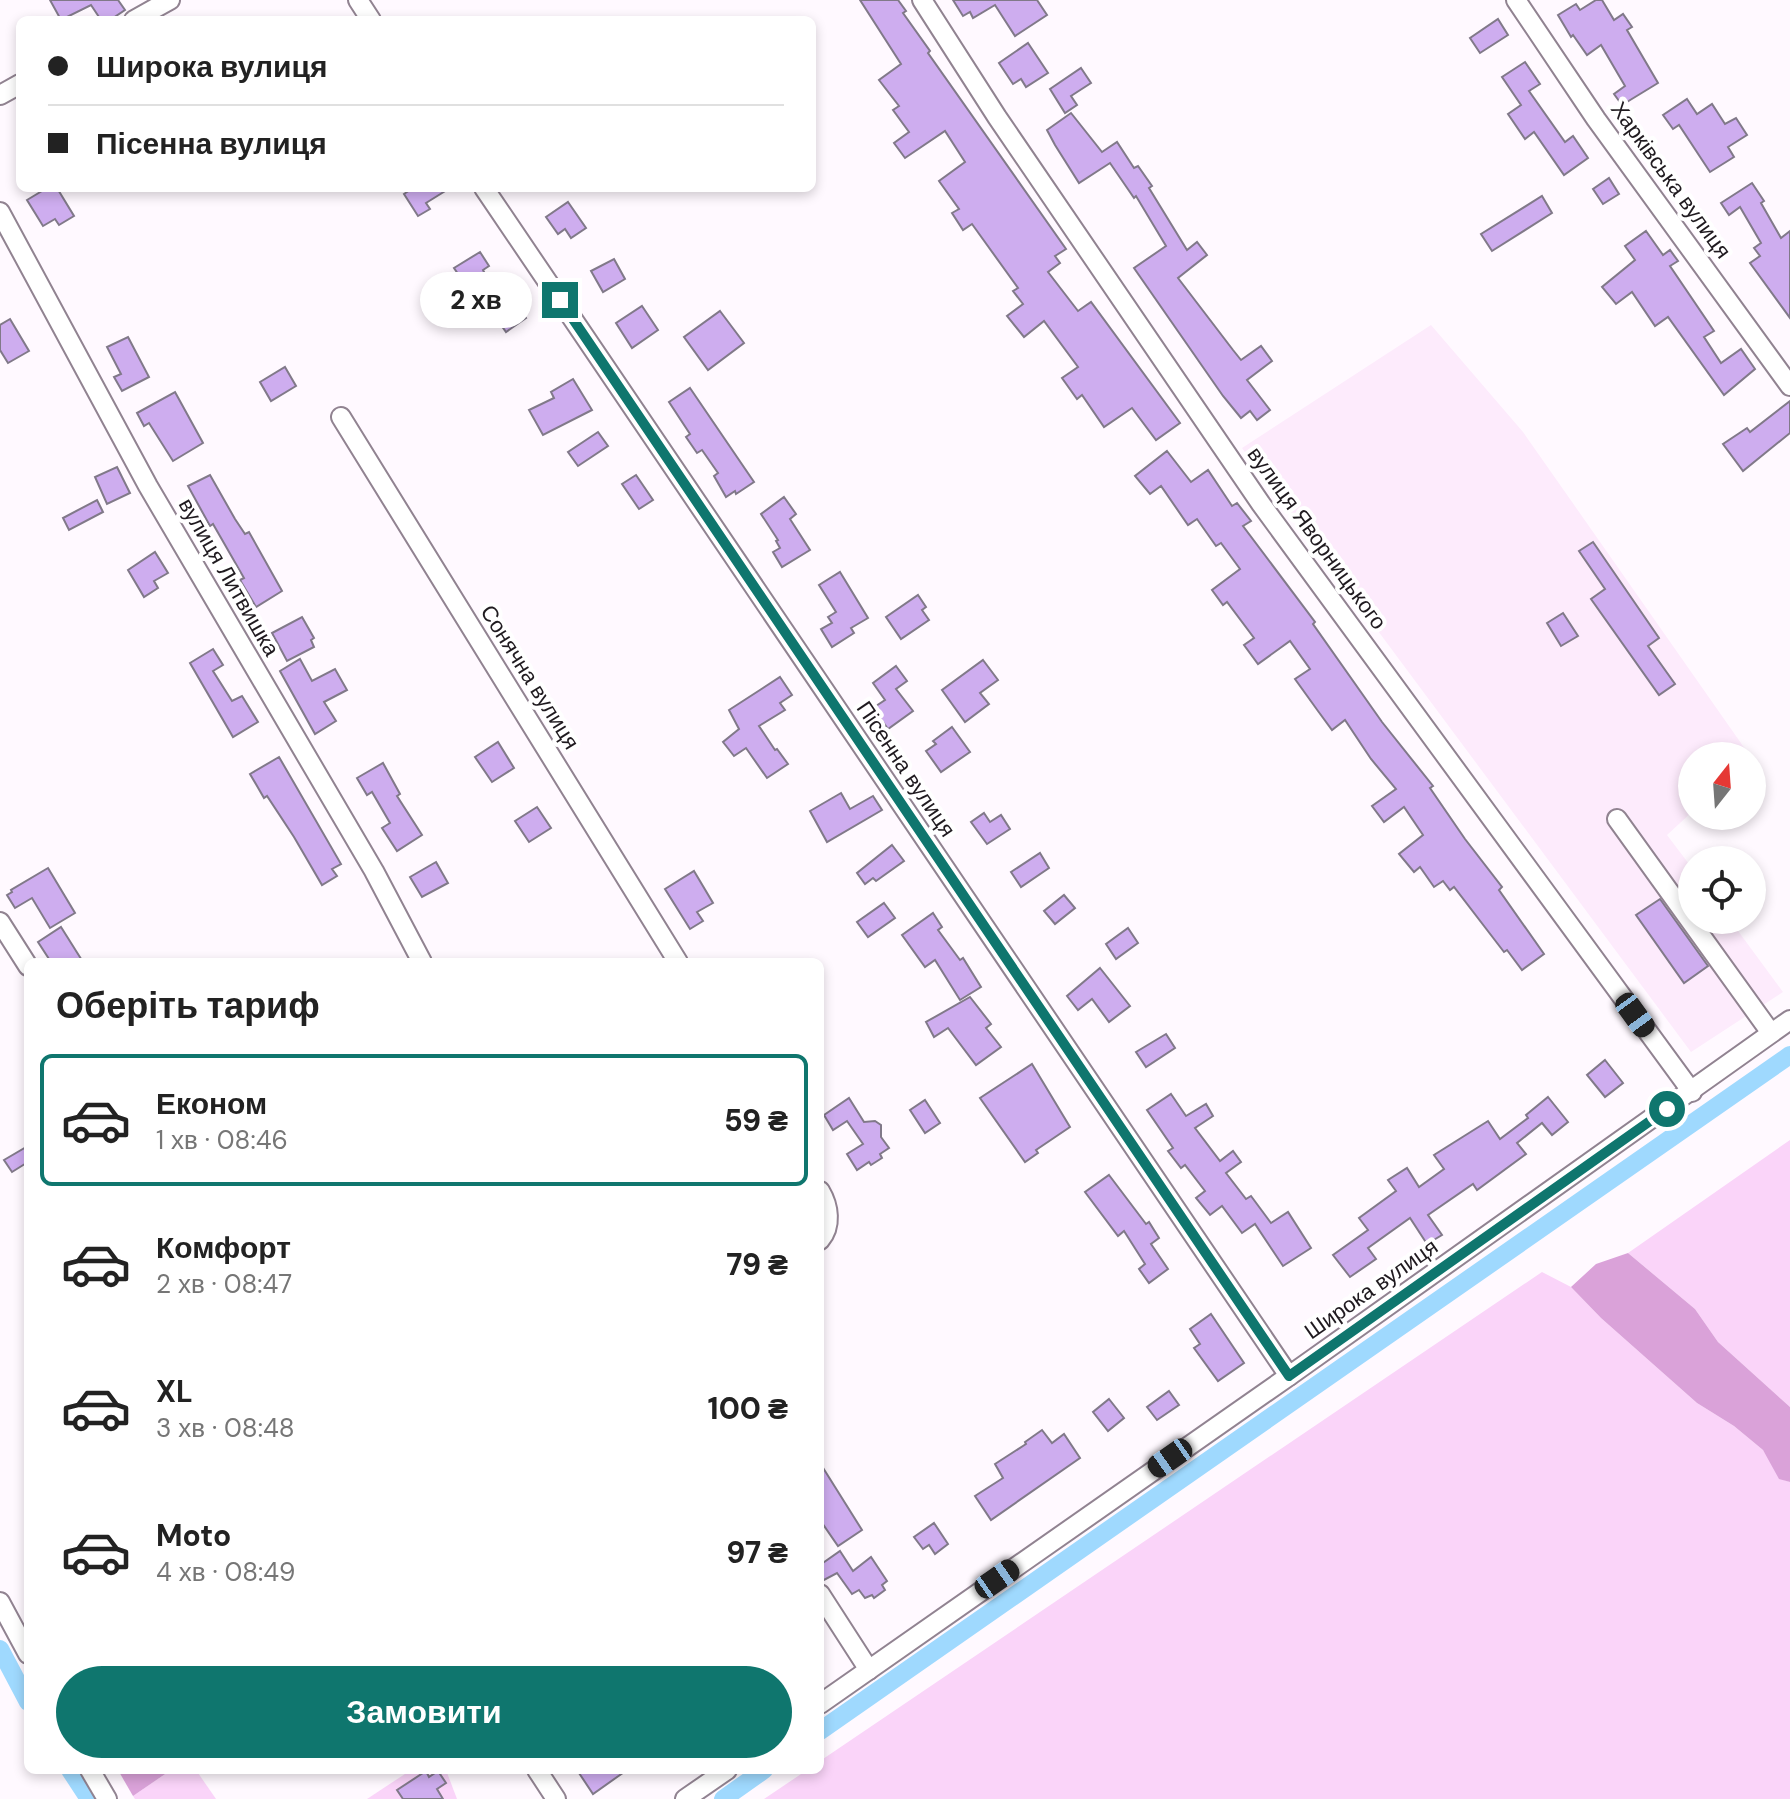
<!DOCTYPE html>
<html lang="uk">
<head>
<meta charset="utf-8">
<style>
  body { margin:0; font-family:"DM Sans",sans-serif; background:#f6f6f6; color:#222; height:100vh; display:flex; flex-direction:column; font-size:30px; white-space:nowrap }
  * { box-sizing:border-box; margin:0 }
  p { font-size:26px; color:#767676 }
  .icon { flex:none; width:44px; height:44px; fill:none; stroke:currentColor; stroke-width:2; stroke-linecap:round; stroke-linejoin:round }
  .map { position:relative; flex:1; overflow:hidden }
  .drawer { position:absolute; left:24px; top:958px; width:800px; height:816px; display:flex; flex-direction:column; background:#fff; border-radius:12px; box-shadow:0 4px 12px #0003 }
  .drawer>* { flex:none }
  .hud { position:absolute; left:16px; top:16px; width:800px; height:176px; border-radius:12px; box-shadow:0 4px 12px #0003; display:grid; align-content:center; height:176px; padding:0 32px; background:#fff }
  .needle { width:52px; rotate:17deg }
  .controls { position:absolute; left:1678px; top:742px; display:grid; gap:16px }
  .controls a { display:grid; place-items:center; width:88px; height:88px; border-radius:50%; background:#fff; box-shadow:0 4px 12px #0003; font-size:40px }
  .end { position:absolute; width:36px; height:36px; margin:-18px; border:10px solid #0f766e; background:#fff; box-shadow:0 0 0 4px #fff }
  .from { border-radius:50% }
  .bubble { position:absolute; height:56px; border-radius:28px; background:#fff; box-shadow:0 4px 12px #0003; font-size:26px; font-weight:800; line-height:56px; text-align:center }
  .car { position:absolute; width:24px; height:48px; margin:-24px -12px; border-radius:10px; box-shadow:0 0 6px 2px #0007; background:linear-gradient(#222 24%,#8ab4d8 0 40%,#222 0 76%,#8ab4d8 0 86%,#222 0) }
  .hud b { display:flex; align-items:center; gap:28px; height:76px; font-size:30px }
  .hud b+b { border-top:2px solid #e0e0e0 }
  .hud i { width:20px; height:20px; background:#222 }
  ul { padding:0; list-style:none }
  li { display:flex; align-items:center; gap:24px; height:132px; margin:0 16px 12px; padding:0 16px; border:4px solid transparent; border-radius:12px }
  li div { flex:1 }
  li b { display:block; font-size:30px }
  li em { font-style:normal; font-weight:800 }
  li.active { border-color:#0f766e }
  li>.icon { width:72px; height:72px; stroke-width:1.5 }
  h2 { padding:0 32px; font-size:36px; line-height:96px }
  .primary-button { display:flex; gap:16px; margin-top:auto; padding:16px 32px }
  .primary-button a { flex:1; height:92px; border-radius:48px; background:#0f766e; color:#fff; font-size:32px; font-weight:800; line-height:92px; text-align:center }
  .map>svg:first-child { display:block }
</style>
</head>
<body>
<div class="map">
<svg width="1790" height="1799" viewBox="0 0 1790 1799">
  <rect width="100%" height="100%" fill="#fff9ff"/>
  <polygon fill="#fdebfc" points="1431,325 1523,432 1750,756 1692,756 1692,812 1667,835 1692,868 1692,920 1730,920 1783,992 1691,1052 1242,448"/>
  <g fill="#fad4f9">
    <polygon points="1790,1140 1790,1407 1718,1342 1695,1309 1628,1253"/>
    <polygon points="1542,1272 1571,1287 1601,1318 1697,1403 1734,1426 1763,1450 1784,1480 1790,1482 1790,1799 764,1799 807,1770 820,1770 820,1761"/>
    <polygon points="171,1770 196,1770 216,1799 135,1799 133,1796"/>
    <polygon points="411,1770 446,1770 457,1799 367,1799"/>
  </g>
  <g fill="#daa2d9">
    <polygon points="1628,1253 1695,1309 1718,1342 1790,1407 1790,1482 1779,1479 1763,1450 1734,1426 1697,1403 1601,1318 1571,1287 1596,1264"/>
    <polygon points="118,1770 171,1770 133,1796"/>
  </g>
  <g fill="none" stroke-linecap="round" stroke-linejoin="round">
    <g stroke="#9fd9fe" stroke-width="18">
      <polyline points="0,1649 28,1702"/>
      <polyline points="820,1731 1790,1055"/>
      <polyline points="70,1770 89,1799"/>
      <polyline points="723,1799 764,1770"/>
    </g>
  </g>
  <g fill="#ceadef" stroke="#817989" stroke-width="2">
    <polygon points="50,0 118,0 125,10 110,20 101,20 91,5 61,20"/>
    <polygon points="860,0 898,0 906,11 903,13 930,51 928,53 1066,249 1055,256 1060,263 1048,272 1078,311 1091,302 1180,423 1156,440 1132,408 1104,427 1082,395 1077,399 1062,378 1078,367 1044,321 1024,337 1007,316 1023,304 1013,291 1018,288 972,224 963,230 952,213 959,209 939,181 965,162 945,131 905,158 894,143 909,132 893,110 899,106 879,80 901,64"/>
    <polygon points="953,0 1037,0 1047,15 1015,36 995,5 973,18 970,12 963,16"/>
    <polygon points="1596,0 1602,0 1614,20 1623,14 1632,27 1627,30 1658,83 1622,105 1614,94 1625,86 1601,45 1587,55 1573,35 1571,37 1558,15 1576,4 1580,10"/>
    <polygon points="1498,19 1508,35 1480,53 1470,38"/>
    <polygon points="1028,43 1048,73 1026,87 1021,79 1013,84 999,63"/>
    <polygon points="1525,62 1540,84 1529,91 1565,142 1573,136 1588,158 1564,175 1534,132 1525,139 1508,114 1521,105 1502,77"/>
    <polygon points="1081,68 1091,83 1071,96 1077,105 1065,113 1050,89"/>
    <polygon points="1687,99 1697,114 1712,104 1725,124 1736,118 1747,135 1728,147 1734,157 1710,172 1679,125 1673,129 1663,115"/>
    <polygon points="1071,113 1102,152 1117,142 1134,168 1138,166 1152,186 1149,188 1187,250 1197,242 1207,255 1178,278 1233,350 1241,360 1261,346 1272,361 1247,380 1270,410 1257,420 1250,411 1241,418 1223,396 1134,268 1166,246 1136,196 1134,198 1110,163 1079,183 1055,145 1047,130"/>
    <polygon points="1609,178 1619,194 1603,204 1593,189"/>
    <polygon points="1752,183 1764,201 1761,203 1781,238 1790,231 1790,318 1750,263 1760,256 1754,248 1761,243 1740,207 1729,215 1721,203"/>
    <polygon points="47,188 57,188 74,216 59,225 55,219 43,226 27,200"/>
    <polygon points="413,188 450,188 426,203 430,209 418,216 404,194"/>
    <polygon points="1542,196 1552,213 1492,251 1481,234"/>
    <polygon points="568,202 586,228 571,238 565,229 558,234 546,217"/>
    <polygon points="1646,231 1663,255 1670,250 1678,261 1670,266 1714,331 1704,337 1721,363 1741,349 1755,369 1724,395 1668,317 1655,326 1632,292 1616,304 1602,287 1635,260 1625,246"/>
    <polygon points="480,252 489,266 483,270 485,274 504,301 512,296 526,318 506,332 472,283 467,287 454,268"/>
    <polygon points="614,259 625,279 603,292 591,271"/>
    <polygon points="642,306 658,330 632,348 616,323"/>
    <polygon points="720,311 744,343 708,370 684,337"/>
    <polygon points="10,319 29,351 8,363 0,350 0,325"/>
    <polygon points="128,337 149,377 122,391 114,377 121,374 107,347"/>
    <polygon points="285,367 296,386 271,401 260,382"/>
    <polygon points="573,379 592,410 543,435 529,410 554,398 551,392"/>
    <polygon points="690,388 754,482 736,494 735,491 726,497 714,476 718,473 702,450 697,453 686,437 690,434 669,402"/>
    <polygon points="175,392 203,443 173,461 149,423 144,426 137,413"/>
    <polygon points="1790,401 1790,433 1743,471 1723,444 1747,428 1750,432"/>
    <polygon points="598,432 608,446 578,466 568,452"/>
    <polygon points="1167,451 1191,482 1208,470 1232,506 1237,503 1251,521 1243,526 1315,622 1313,624 1382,722 1433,786 1430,788 1465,839 1502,887 1499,890 1544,954 1522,970 1507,950 1504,952 1454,887 1450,890 1443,881 1434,887 1420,867 1414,872 1399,854 1423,835 1404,807 1384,822 1372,806 1396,789 1371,759 1345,720 1332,730 1318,711 1295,679 1310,669 1290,641 1258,664 1244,645 1254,638 1227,602 1223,605 1212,590 1240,569 1221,543 1216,546 1197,519 1188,525 1161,486 1150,494 1135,476"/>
    <polygon points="117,467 130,493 107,504 95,477"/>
    <polygon points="210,475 235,519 245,534 249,532 282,591 256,607 240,580 244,578 213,524 210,526 188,486"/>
    <polygon points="636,475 653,500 639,509 622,484"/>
    <polygon points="784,497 796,514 790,519 810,550 782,567 773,552 780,548 776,541 778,540 761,514"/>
    <polygon points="97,500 103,512 69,530 63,518"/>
    <polygon points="1593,542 1659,638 1648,646 1675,684 1659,695 1591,599 1605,589 1579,551"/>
    <polygon points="155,552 168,573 154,581 158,588 144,597 128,570"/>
    <polygon points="840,572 868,618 851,628 854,633 832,647 821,629 832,623 828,617 836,612 819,585"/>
    <polygon points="918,595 926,607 922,610 929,620 901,639 886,617"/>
    <polygon points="1563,613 1578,636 1561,646 1547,623"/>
    <polygon points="302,617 314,638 311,640 314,647 287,661 272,633"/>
    <polygon points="213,649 223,665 213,671 232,701 242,696 258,722 233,737 190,663"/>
    <polygon points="300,659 312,681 335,669 347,690 324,702 336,721 315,734 280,671"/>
    <polygon points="983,660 998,680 980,693 989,704 965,722 942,690"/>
    <polygon points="896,666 907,681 896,689 913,711 888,729 873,708 885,700 873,683"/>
    <polygon points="780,677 792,695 780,703 785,710 759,726 775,750 777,749 788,764 767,778 746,748 734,756 723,742 739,729 729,710"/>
    <polygon points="952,727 970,752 941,772 926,751 936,744 933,741"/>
    <polygon points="498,742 514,768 492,782 475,757"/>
    <polygon points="279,757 341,864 332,869 337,876 322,885 294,837 267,796 264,798 250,774"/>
    <polygon points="383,763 400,794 397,796 422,835 397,851 382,828 390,823 372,792 367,795 357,778"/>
    <polygon points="841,793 850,809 873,796 882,810 827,842 810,811"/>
    <polygon points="537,807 551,828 529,842 515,821"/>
    <polygon points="984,813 990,822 1001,815 1010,829 987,844 971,822"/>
    <polygon points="892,845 904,861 876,881 873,878 865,884 857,873"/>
    <polygon points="1040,853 1049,868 1021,887 1011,872"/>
    <polygon points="436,862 448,883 422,897 410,877"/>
    <polygon points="48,868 75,913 50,928 32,898 15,908 7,895 12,892 11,890"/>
    <polygon points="694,871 713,903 697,912 703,921 690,929 665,889"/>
    <polygon points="1064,895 1075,908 1055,924 1044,911"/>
    <polygon points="1660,899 1708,966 1684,983 1636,915"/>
    <polygon points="884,903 895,918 868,937 857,922"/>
    <polygon points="933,913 942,927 938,930 960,960 963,958 981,987 960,1000 935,960 925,967 902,935"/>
    <polygon points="61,927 83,962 51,962 38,942"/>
    <polygon points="1128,928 1138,943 1116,959 1106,944"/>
    <polygon points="1100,968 1130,1006 1109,1022 1092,999 1078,1010 1067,996"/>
    <polygon points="970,997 991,1024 986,1028 1001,1047 976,1065 948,1028 934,1037 926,1022"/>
    <polygon points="1166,1034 1175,1048 1146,1067 1136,1052"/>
    <polygon points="1605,1060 1623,1083 1605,1097 1587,1075"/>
    <polygon points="1032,1064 1070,1127 1036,1150 1038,1153 1025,1162 980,1098"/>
    <polygon points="1171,1094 1186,1116 1206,1104 1213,1116 1195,1128 1220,1161 1233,1151 1241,1162 1226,1173 1246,1199 1251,1196 1271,1223 1288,1212 1311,1248 1283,1266 1255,1224 1242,1233 1222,1206 1210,1215 1196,1198 1205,1191 1185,1165 1181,1168 1168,1151 1173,1148 1147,1110"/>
    <polygon points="1548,1097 1568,1122 1552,1135 1542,1123 1517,1143 1526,1154 1477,1190 1473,1184 1428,1215 1442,1235 1427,1244 1410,1218 1368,1248 1376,1259 1350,1277 1333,1255 1368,1230 1359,1218 1396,1191 1388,1180 1407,1168 1419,1187 1444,1169 1434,1155 1488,1121 1500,1139 1528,1118 1526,1115"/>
    <polygon points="849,1098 864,1122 875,1121 881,1125 881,1137 889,1148 880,1154 882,1158 871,1165 869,1162 857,1170 847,1154 863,1144 847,1121 833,1130 824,1115"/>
    <polygon points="925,1100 940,1123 925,1133 910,1110"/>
    <polygon points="28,1146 28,1162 12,1172 4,1160"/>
    <polygon points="1109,1175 1146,1224 1149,1222 1159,1238 1151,1244 1168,1269 1149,1283 1139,1269 1145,1264 1124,1231 1118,1236 1085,1192"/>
    <polygon points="1211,1314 1244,1363 1218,1381 1194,1348 1200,1344 1190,1329"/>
    <polygon points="1169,1391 1179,1405 1157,1420 1147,1407"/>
    <polygon points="1109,1399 1124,1418 1108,1431 1093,1412"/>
    <polygon points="1042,1430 1052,1443 1064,1434 1080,1458 991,1520 975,1496 1003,1478 995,1464 1026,1444 1025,1442"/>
    <polygon points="820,1463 862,1530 838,1546 820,1520"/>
    <polygon points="934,1523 948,1544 935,1554 929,1545 923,1549 914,1537"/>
    <polygon points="840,1551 853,1571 871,1557 887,1581 882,1585 885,1590 874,1598 872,1595 865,1598 859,1590 852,1594 837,1573 820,1582 820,1565"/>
    <polygon points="577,1770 627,1770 593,1794"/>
    <polygon points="426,1771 429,1777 438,1771 446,1783 437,1789 443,1799 403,1799 397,1790"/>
  </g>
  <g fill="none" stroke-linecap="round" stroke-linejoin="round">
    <g stroke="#918391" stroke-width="22">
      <g id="minor">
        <polyline points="358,0 371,20"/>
        <polyline points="922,0 997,117 1261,504 1692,1092"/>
        <polyline points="1516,0 1596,119 1790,386"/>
        <polyline points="134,20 170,0"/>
        <polyline points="0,95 20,84"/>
        <polyline points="484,188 1289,1376"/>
        <polyline points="0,212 148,486 374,871 422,962"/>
        <polyline points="341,417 678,962"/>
        <polyline points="1617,819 1771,1033"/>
        <polyline points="0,922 28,966"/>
        <path d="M820,1191C829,1206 832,1226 820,1240"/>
        <polyline points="820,1594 869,1670"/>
        <polyline points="0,1602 28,1654"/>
        <polyline points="820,1704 1289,1376 1790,1020"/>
        <polyline points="90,1770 107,1799"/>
        <polyline points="537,1770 556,1799"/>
        <polyline points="685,1799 727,1770"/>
      </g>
    </g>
    <use href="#minor" stroke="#fff" stroke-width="18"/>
  </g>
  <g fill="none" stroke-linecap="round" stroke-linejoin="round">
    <polyline stroke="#0f766e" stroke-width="10" points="560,300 1289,1376 1667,1109"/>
  </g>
  <g text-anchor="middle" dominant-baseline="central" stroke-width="8" stroke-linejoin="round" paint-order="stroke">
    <g font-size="22" fill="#1f1a1f" stroke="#fff">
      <text transform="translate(1671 180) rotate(54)">Харківська вулиця</text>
      <text transform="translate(1317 538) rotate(54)">вулиця Яворницького</text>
      <text transform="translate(229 577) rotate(60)">вулиця Литвишка</text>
      <text transform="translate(530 677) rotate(58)">Сонячна вулиця</text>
      <text transform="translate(906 769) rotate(56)">Пісенна вулиця</text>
      <text transform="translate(1371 1289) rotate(-35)">Широка вулиця</text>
    </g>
  </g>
</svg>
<div class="controls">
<a><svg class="needle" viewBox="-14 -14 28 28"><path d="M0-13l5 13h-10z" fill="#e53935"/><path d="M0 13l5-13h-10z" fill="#767676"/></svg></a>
<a><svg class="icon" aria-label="locate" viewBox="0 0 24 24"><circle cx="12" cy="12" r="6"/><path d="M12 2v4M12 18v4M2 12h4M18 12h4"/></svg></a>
</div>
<i class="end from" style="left:1667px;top:1109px"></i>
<i class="end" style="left:560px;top:300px"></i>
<div class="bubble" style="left:420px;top:272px;width:112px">2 хв</div>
<i class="car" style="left:1635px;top:1015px;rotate:144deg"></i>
<i class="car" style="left:1170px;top:1458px;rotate:235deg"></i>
<i class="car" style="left:997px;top:1579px;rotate:55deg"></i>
<div class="hud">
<b><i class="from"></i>Широка вулиця</b>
<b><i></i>Пісенна вулиця</b>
</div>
<section class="drawer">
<h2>Оберіть тариф</h2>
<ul>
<li class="active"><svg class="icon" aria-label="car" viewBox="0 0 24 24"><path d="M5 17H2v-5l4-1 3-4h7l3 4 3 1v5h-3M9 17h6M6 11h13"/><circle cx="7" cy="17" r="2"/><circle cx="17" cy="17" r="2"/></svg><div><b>Економ</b><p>1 хв · 08:46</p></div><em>59 ₴</em></li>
<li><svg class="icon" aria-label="car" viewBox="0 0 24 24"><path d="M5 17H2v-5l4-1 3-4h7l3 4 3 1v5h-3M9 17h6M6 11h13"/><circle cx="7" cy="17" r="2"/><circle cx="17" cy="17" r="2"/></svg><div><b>Комфорт</b><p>2 хв · 08:47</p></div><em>79 ₴</em></li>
<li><svg class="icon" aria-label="car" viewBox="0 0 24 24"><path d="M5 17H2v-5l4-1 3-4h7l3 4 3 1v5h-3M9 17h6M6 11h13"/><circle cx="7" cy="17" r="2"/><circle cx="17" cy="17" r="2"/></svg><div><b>XL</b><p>3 хв · 08:48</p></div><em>100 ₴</em></li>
<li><svg class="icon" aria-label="car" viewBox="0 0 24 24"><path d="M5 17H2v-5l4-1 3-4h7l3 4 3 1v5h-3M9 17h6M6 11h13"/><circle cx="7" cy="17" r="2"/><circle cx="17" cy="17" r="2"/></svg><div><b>Moto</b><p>4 хв · 08:49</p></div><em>97 ₴</em></li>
</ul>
<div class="primary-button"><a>Замовити</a></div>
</section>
</div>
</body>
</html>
